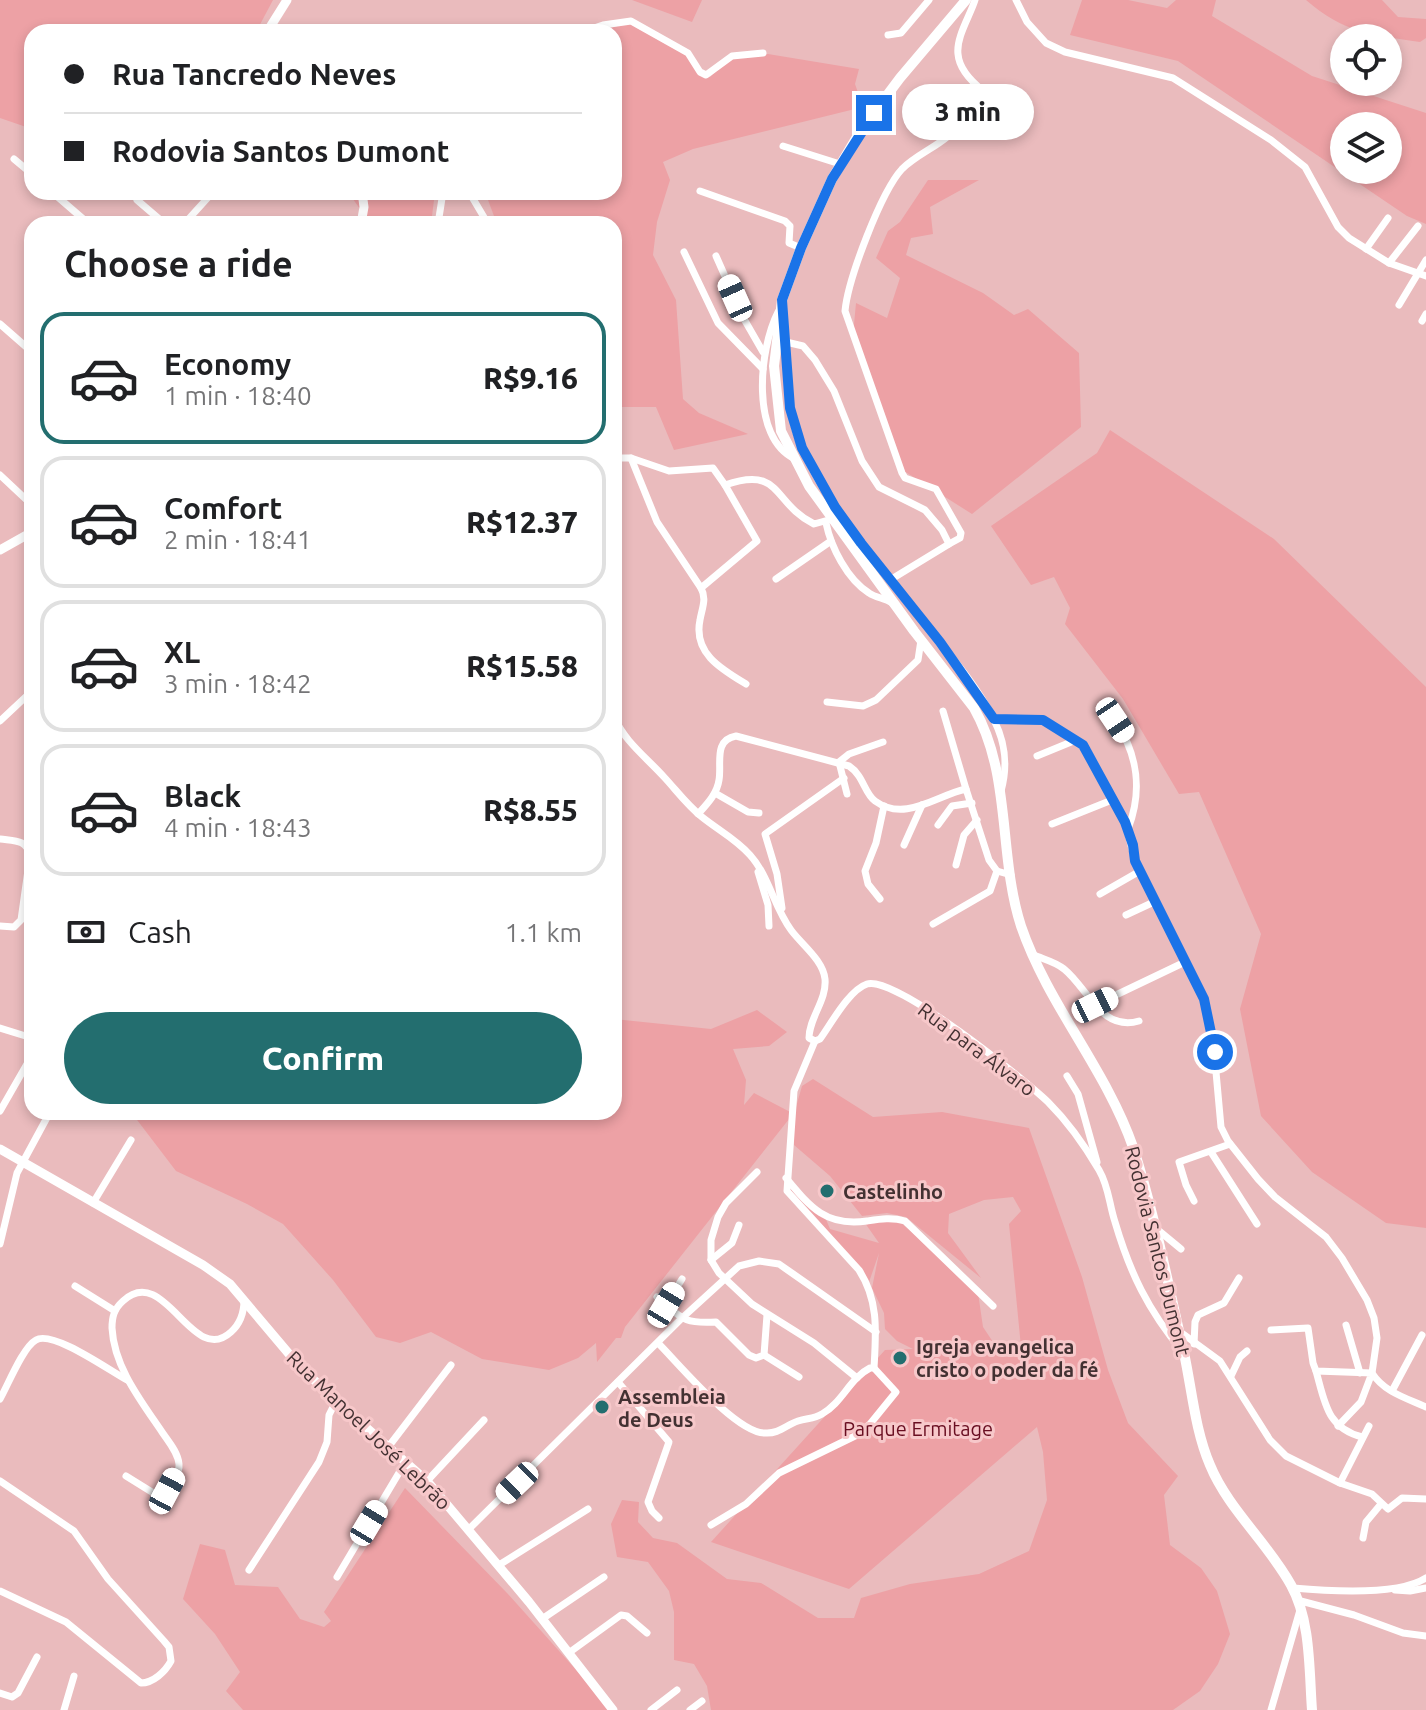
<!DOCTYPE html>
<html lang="en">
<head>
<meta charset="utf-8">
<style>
  body { margin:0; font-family:Ubuntu,sans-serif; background:#f2f2f2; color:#202124; height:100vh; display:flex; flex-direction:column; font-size:30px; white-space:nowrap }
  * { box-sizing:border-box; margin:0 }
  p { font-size:26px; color:#757577 }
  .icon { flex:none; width:44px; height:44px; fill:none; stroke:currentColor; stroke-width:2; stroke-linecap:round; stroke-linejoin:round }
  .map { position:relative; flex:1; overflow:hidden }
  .panel { position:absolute; left:24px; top:216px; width:598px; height:904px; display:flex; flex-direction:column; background:#fff; border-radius:24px; box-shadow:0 4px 12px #0003 }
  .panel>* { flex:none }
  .banner { position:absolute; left:24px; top:24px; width:598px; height:176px; border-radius:24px; box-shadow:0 4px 12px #0003; display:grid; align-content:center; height:176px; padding:0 40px; background:#fff }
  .controls { position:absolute; left:1330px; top:24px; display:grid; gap:16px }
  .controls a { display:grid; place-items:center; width:72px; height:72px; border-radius:50%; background:#fff; box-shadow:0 4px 12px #0003; font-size:40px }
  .end { position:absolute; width:36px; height:36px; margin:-18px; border:10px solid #1a73e8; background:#fff; box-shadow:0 0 0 4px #fff }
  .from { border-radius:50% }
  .bubble { position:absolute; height:56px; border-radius:28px; background:#fff; box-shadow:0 4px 12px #0003; font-size:26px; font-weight:800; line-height:56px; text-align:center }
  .car { position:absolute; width:24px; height:48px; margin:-24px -12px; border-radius:10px; box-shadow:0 0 6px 2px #0007; background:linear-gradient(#fff 24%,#345 0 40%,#fff 0 76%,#345 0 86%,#fff 0) }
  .banner b { display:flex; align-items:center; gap:28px; height:76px; font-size:30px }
  .banner b+b { border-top:2px solid #e0e0e0 }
  .banner i { width:20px; height:20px; background:#202124 }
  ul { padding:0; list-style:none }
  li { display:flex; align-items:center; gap:24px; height:132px; margin:0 16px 12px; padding:0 24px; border:4px solid #e0e0e0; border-radius:24px }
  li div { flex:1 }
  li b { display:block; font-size:30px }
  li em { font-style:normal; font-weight:800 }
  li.on { border-color:#236e6f }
  li>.icon { width:72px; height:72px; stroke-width:1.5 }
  h2 { padding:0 40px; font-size:36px; line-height:96px }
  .pay { display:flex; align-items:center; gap:20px; height:88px; padding:0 40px; font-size:30px }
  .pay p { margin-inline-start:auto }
  .button { display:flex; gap:16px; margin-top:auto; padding:16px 40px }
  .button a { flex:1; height:92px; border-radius:48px; background:#236e6f; color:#fff; font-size:32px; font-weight:800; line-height:92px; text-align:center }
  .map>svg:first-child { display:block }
</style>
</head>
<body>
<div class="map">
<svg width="1426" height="1710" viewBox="0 0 1426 1710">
  <rect width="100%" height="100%" fill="#eabbbd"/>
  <g fill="#eda1a5" fill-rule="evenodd">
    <polygon points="0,0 273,0 256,32 32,32 32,129 0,118"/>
    <polygon points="632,0 702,0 692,22"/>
    <path d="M1082,0H1128L1167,8L1176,0H1216L1212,16L1312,76L1426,113V224L1407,216L1178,61L1070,35ZM1344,126H1388V170H1344Z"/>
    <path d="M1306,0H1382L1398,17L1426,19V38L1420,42C1372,35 1344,33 1306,0Z"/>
    <polygon points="628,23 688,56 710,77 731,58 768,54 859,69 855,84 863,107 693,149 663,162 670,180 657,222 653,255 676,300 683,399 699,413 748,434 674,450 656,407 618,407 614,376 614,224 497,224 485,192 614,192 614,32 596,32"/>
    <polygon points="928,180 979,180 930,207 933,234 911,238 906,255 983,293 1014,315 1028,309 1079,353 1081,427 972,514 904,471 853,335 856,303 887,318 900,278 876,258 888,231 900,222"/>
    <polygon points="348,192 435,192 431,224 360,224 360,209"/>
    <polygon points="1110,430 1274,539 1426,687 1426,1228 1386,1223 1312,1172 1261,1116 1240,1009 1261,934 1199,792 1179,794 1123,699 1065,624 1070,608 1054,577 1031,585 991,526 1097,453"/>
    <polygon points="757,1010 787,1032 769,1046 733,1049 746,1080 744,1105 754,1093 794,1114 802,1086 813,1079 873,1117 942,1112 1029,1128 1082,1277 1108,1370 1128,1423 1178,1476 1164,1495 1170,1545 1201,1568 1217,1591 1230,1634 1218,1664 1200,1691 1173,1710 711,1710 707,1686 694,1664 674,1660 674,1612 669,1591 648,1562 617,1557 611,1524 622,1500 639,1502 638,1522 653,1538 677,1543 727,1579 761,1583 818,1618 854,1618 861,1598 910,1584 979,1574 1029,1551 1047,1500 1043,1452 1037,1427 849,1589 711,1542 885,1350 913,1349 897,1341 885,1329 884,1313 872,1288 879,1253 868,1285 787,1186 825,1217 830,1229 879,1243 865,1223 887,1220 901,1223 977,1286 983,1327 995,1345 1017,1345 1021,1347 1009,1224 1021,1211 1013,1197 984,1200 949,1214 948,1233 981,1278 906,1217 887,1213 862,1216 830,1176 794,1145 793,1114 625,1327 621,1338 616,1338 597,1362 596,1343 578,1358 549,1370 482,1359 431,1332 400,1343 376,1337 333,1280 283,1224 247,1204 176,1171 131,1112 614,1112 614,1019 711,1029"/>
    <polygon points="405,1488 507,1593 612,1710 243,1710 226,1691 240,1672 215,1634 183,1599 200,1544 225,1550 235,1585 278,1587 300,1619 324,1627 331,1621 324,1612"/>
  </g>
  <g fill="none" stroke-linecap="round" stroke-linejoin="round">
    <g stroke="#fff" stroke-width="7">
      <path d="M975,0C970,16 956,37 958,54C960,82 1003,105 1025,117"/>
      <polyline points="1016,0 1027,22 1046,43 1065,52 1173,78 1271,140 1305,167 1338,227 1349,238 1389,263 1426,276"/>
      <polyline points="582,32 603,25 631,21 688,53 700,72 706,75 732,56 763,53"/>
      <polyline points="888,35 901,33 929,0"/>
      <polyline points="783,146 840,164"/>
      <polyline points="14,159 32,174"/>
      <polyline points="700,191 785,221 790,226 789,243 801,248"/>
      <polyline points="52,192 89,224"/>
      <polyline points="469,192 488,224"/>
      <polyline points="137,200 165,224"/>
      <polyline points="184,224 213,192"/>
      <polyline points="438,224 443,192"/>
      <polyline points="1366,249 1388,218"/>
      <polyline points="684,252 718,323 763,369"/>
      <polyline points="716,256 744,319 763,352"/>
      <polyline points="1389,263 1418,226"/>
      <polyline points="1399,305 1426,260"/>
      <path d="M778,312C759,349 750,438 795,459"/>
      <path d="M783,318C788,362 784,410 803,451C831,510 873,561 915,612C942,646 975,681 994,720C1006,744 1008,766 1001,791"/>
      <polyline points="1422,321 1426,314"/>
      <polyline points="0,324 32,352"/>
      <polyline points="786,342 803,346 815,360 834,391 862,461 879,487 925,510 942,530 949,544 890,580"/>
      <path d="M614,458H631L669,471L713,468L725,485C782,465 772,503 814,524L832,519"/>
      <polyline points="631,458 657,522 701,588"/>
      <polyline points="0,475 32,505"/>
      <path d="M725,485L757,541L701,588C707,599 702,608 700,620C693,653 721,669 746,684"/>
      <path d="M826,523C831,547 847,579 869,593C876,598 885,598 892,603"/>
      <path d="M949,544L960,538L961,533L936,489L905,478L902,473L845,311C848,279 881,192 902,169C915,156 934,148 947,137C958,128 964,120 977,115V108L971,98L975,86"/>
      <polyline points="614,549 616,553"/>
      <polyline points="776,579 831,541"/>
      <polyline points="827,702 863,706 876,700 918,660 921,640"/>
      <polyline points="943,711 966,789"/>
      <path d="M614,717C625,742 646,757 664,777C677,791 687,805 702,817C718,830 736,839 750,855C769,876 774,907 791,930C802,945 823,960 825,979C827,1000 809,1018 809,1038L815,1041L820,1039C831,1024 849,990 867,984C895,975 1025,1080 1048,1102C1068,1122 1085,1146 1099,1170C1109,1187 1109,1204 1115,1222C1130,1273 1148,1310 1182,1351"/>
      <path d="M994,719L1043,720L1064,732L1087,750L1125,822L1135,861L1204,999L1213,1039L1221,1127L1228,1141L1258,1179L1275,1197L1326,1237L1342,1258L1367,1300L1374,1318L1377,1338L1372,1373C1384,1392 1406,1398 1426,1407"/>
      <path d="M1115,720C1138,755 1143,790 1128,829"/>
      <polyline points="0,721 32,691"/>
      <polyline points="1037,756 1076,740"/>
      <polyline points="715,793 748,812 759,813"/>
      <polyline points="847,794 839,762 849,754 883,742"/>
      <path d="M698,814C707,804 717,794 719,780C722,764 713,740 736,736L849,766C864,776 864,793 875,801C905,823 937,795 966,789L989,860L997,871L1011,875"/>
      <polyline points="1052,824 1112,800"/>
      <polyline points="938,825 952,806 972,803"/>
      <path d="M0,839C14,841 27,839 30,856L21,920L14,927L0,926"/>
      <polyline points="904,845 922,805"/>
      <polyline points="956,865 964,835 977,820"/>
      <polyline points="758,872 768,905 769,926"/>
      <polyline points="1100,894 1140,871"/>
      <polyline points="880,899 868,884 865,871 876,843 884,806"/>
      <polyline points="782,908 777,874 765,834 844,778"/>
      <polyline points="1126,915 1156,901"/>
      <polyline points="933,924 990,891 997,871"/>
      <path d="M1034,955C1043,959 1056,962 1064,969C1088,988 1101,1032 1139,1021"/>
      <polyline points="1095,1005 1185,962"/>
      <polyline points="0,1028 32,1038"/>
      <path d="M815,1041L794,1091L787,1191L859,1270C879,1301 876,1332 874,1368"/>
      <polyline points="1067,1076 1078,1094 1097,1162"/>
      <polyline points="0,1111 27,1064"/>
      <polyline points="1211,1152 1257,1224"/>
      <polyline points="757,1172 726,1203 718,1217 711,1240 711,1260 719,1273 752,1304 814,1343 857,1378"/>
      <path d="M786,1178C810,1207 826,1227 867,1221C880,1219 892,1217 905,1221L993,1306"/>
      <polyline points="1194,1201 1186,1185 1179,1162 1230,1144"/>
      <polyline points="93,1203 131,1140"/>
      <polyline points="1158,1230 1181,1249"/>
      <polyline points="0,1244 17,1173 50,1112"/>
      <polyline points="711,1260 732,1243 739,1225"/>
      <polyline points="75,1286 115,1311"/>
      <path d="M657,1297C682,1318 682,1324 716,1322L749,1355L756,1358L764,1355L767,1315"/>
      <polyline points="666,1305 682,1279"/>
      <polyline points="1346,1325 1360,1373"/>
      <polyline points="1271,1330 1308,1328 1313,1363 1316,1371 1372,1373 1361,1402 1338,1426"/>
      <polyline points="1179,1331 1220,1361 1270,1440 1286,1456 1340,1483 1372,1494 1388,1509 1402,1498 1426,1499"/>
      <path d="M658,1343C679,1364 736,1433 765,1433C779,1434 786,1425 798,1421C807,1418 814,1419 822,1414C842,1403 850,1378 870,1368H874L896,1392L870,1424L855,1436L779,1473L746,1504L711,1525"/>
      <polyline points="1194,1344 1195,1322 1198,1315 1224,1303 1239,1278"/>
      <polyline points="764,1355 799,1377"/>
      <path d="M1316,1371C1325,1403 1327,1428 1362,1437"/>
      <polyline points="1231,1376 1240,1357 1247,1351"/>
      <polyline points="618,1382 669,1442 648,1502 652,1511 659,1518"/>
      <polyline points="1392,1391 1422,1335"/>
      <path d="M0,1399C8,1385 23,1347 36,1340C53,1330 110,1371 127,1380"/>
      <polyline points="389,1446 451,1365"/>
      <path d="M126,1476L155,1494L162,1495C170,1489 180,1474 179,1464C178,1452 168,1441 162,1432C141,1401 114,1367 112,1328C112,1317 114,1309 123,1301C165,1262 192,1368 231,1332C241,1323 244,1313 244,1300"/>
      <path d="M0,1481L74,1531L108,1579L164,1641L169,1647L171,1661C165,1672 153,1683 141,1683L66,1622L0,1591"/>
      <polyline points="427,1481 484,1420"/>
      <polyline points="1340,1483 1369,1426"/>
      <polyline points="469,1529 681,1319 739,1266 759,1261 779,1264 876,1332"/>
      <polyline points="1363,1538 1366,1522 1381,1504"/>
      <polyline points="499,1565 588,1509"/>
      <polyline points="249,1570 319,1462 327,1442 329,1415 336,1401"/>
      <polyline points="337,1577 406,1461"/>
      <path d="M1293,1588C1326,1591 1398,1596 1426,1578"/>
      <polyline points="1395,1590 1410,1591 1426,1588"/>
      <polyline points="1297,1600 1354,1615 1403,1633 1426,1636"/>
      <polyline points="542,1619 604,1577"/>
      <polyline points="570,1652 621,1615 627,1616 647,1633"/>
      <polyline points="0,1693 12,1697 18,1693 37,1657"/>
      <polyline points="64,1710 74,1676"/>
      <polyline points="651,1710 677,1690"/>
      <polyline points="690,1710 702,1701"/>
      <polyline points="1271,1710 1300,1610"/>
    </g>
    <g stroke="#fff" stroke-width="9">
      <polyline points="267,32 287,0"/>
      <polyline points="361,224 364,207 362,192"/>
      <polyline points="0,550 32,532"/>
      <polyline points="0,1149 203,1265 230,1284 295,1361 325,1391 427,1481 529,1602 613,1710"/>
    </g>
    <path stroke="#fff" stroke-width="10" d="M966,0L900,78L861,130L832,179L801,248L782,300L774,366L781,431L809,486L914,631L974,708C1012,775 998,855 1021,926C1048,1005 1106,1069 1133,1147C1155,1215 1168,1284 1184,1353C1192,1390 1195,1430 1210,1465C1228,1509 1268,1543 1291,1585C1311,1621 1309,1670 1312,1710"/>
  </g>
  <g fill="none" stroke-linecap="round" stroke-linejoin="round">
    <polyline stroke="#1a73e8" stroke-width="10" points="874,113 832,179 801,248 782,300 790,408 802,448 835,507 861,543 940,642 994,719 1043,720 1083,745 1125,822 1133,845 1135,861 1204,999 1215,1052"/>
  </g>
  <g fill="#236e6f" stroke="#f7c8ca" stroke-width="3">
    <circle cx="827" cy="1191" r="8"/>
    <circle cx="900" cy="1358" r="8"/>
    <circle cx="602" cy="1407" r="8"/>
  </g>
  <g text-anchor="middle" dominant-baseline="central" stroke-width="6" stroke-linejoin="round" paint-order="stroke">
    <g font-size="20" fill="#433132" stroke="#f7c8ca">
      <text transform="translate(977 1049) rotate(37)">Rua para Álvaro</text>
      <text transform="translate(1158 1251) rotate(76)">Rodovia Santos Dumont</text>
      <text transform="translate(369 1430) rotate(44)">Rua Manoel José Lebrão</text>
    </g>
    <g font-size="20" font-weight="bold" fill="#433132" stroke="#f7c8ca" text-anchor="start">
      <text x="843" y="1191">Castelinho</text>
      <text x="916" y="1346">Igreja evangelica<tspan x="916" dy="23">cristo o poder da fé</tspan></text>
      <text x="618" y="1396">Assembleia<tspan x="618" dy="23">de Deus</tspan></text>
    </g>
    <g font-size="20" fill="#690e21" stroke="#f7c8ca">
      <text x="918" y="1428">Parque Ermitage</text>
    </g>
  </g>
</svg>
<div class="controls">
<a><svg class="icon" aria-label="locate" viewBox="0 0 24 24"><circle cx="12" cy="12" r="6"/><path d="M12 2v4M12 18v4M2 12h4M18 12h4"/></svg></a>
<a><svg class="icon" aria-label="layers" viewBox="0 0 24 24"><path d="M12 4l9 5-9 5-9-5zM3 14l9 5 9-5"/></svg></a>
</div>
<i class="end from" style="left:1215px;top:1052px"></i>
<i class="end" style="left:874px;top:113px"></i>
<div class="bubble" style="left:902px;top:84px;width:132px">3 min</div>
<i class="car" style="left:735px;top:298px;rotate:336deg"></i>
<i class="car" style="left:1115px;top:720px;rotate:146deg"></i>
<i class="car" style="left:1095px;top:1005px;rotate:64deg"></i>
<i class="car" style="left:666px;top:1305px;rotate:31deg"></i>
<i class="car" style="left:517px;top:1483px;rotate:226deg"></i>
<i class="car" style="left:167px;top:1491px;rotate:28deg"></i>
<i class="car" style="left:369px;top:1523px;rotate:31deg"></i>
<div class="banner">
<b><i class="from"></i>Rua Tancredo Neves</b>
<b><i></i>Rodovia Santos Dumont</b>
</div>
<section class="panel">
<h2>Choose a ride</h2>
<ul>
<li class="on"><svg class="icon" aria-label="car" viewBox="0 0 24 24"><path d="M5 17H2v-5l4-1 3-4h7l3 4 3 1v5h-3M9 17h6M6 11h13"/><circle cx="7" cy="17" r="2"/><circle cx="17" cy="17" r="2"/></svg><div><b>Economy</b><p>1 min · 18:40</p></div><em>R$9.16</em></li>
<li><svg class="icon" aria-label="car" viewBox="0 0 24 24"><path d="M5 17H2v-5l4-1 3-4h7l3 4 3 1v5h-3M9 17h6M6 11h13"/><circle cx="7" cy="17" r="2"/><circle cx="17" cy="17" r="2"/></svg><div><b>Comfort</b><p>2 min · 18:41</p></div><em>R$12.37</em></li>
<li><svg class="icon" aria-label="car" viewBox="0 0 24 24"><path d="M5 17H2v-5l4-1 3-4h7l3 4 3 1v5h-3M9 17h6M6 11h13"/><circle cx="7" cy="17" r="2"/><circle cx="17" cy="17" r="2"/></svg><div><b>XL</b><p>3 min · 18:42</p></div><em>R$15.58</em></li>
<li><svg class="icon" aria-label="car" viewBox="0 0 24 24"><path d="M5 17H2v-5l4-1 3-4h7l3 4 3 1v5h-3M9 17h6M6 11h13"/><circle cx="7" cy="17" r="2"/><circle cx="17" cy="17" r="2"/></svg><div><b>Black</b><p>4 min · 18:43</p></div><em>R$8.55</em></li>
</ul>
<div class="pay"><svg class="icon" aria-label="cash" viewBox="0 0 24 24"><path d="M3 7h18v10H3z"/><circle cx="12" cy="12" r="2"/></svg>Cash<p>1.1 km</p></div>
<div class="button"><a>Confirm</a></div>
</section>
</div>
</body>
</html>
